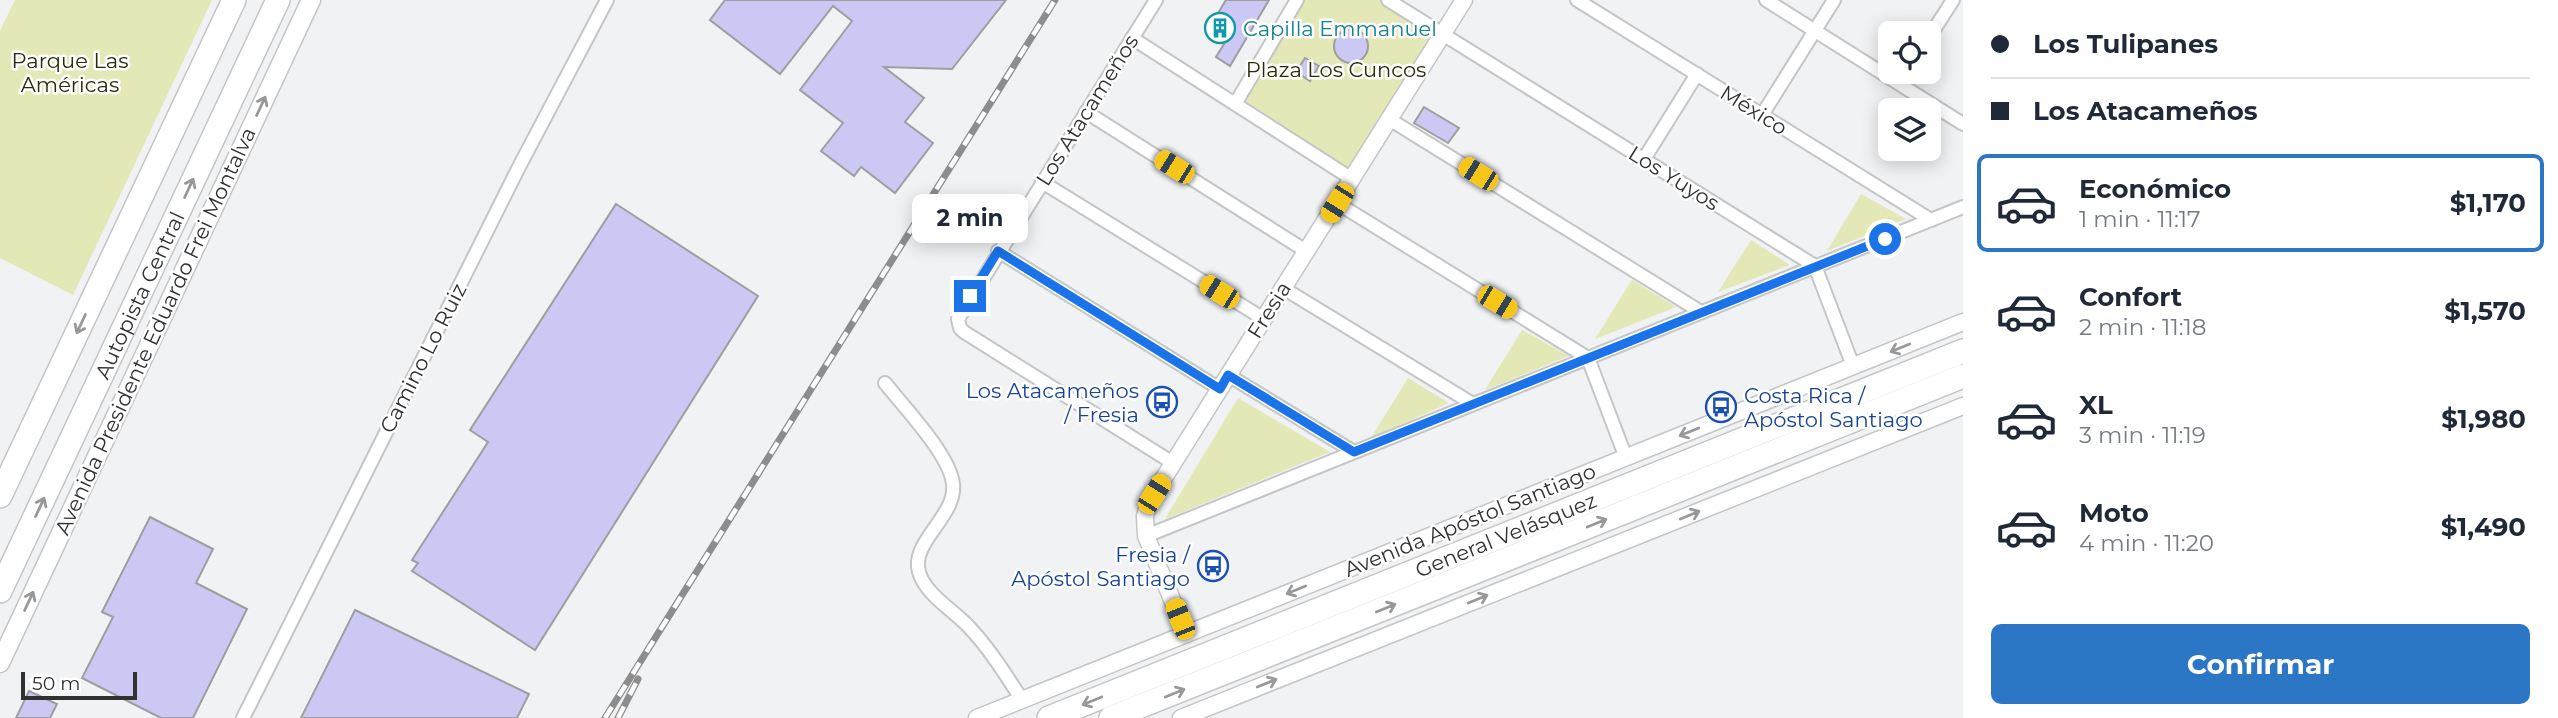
<!DOCTYPE html>
<html lang="es">
<head>
<meta charset="utf-8">
<style>
  body { margin:0; font-family:Montserrat,sans-serif; background:#f2f2f3; color:#1f2937; height:100vh; display:flex; flex-direction:column; font-size:26px; white-space:nowrap }
  * { box-sizing:border-box; margin:0 }
  p { font-size:23px; color:#747a83 }
  .icon { flex:none; width:38px; height:38px; fill:none; stroke:currentColor; stroke-width:2; stroke-linecap:round; stroke-linejoin:round }
  .map { position:relative; flex:1; overflow:hidden }
  .drawer { display:flex; flex-direction:column; background:#fff; width:595px }
  .drawer>* { flex:none }
  .banner { display:grid; align-content:center; height:154px; padding:0 28px; background:#fff }
  .controls { position:absolute; left:1878px; top:21px; display:grid; gap:14px }
  .controls a { display:grid; place-items:center; width:63px; height:63px; border-radius:10px; background:#fff; box-shadow:0 4px 18px #0003; font-size:35px }
  .scale { position:absolute; left:21px; bottom:18px; width:116px; box-sizing:border-box; padding-left:7px; border:4px solid #313132; border-top:0; font-size:19px; line-height:24px; white-space:nowrap; color:#313132; -webkit-text-stroke:5px #fff; paint-order:stroke }
  .end { position:absolute; width:32px; height:32px; margin:-16px; border:9px solid #1a73e8; background:#fff; box-shadow:0 0 0 4px #fff }
  .from { border-radius:50% }
  .bubble { position:absolute; height:49px; border-radius:10px; background:#fff; box-shadow:0 4px 18px #0003; font-size:23px; font-weight:700; line-height:49px; text-align:center }
  .car { position:absolute; width:21px; height:42px; margin:-21px -10px; border-radius:9px; box-shadow:0 0 5px 2px #0007; background:linear-gradient(#f5c518 24%,#345 0 40%,#f5c518 0 76%,#345 0 86%,#f5c518 0) }
  .banner b { display:flex; align-items:center; gap:24px; height:66px; font-size:26px }
  .banner b+b { border-top:2px solid #e0e1e3 }
  .banner i { width:18px; height:18px; background:#1f2937 }
  ul { padding:0; list-style:none }
  li { display:flex; align-items:center; gap:21px; height:98px; margin:0 14px 10px; padding:0 14px; border:4px solid transparent; border-radius:10px }
  li div { flex:1 }
  li b { display:block; font-size:26px }
  li em { font-style:normal; font-weight:700 }
  li.current { border-color:#2c76c6 }
  li>.icon { width:63px; height:63px; stroke-width:1.5 }
  .button { display:flex; gap:14px; margin-top:auto; padding:14px 28px }
  .button a { flex:1; height:80px; border-radius:10px; background:#2c76c6; color:#fff; font-size:28px; font-weight:700; line-height:80px; text-align:center }
  main { display:flex; flex:1; min-height:0 }
  .map>svg:first-child { display:block }
</style>
</head>
<body>
<main>
<div class="map">
<svg width="1963" height="718" viewBox="0 0 1963 718">
  <rect width="100%" height="100%" fill="#f1f2f3"/>
  <g fill="#e4e7b6">
    <polygon points="15,0 212,0 73,295 0,258 0,31"/>
    <polygon points="1301,0 1380,0 1436,36 1349,172 1240,102"/>
    <polygon points="1861,194 1906,219 1827,251"/>
    <polygon points="1751,240 1790,265 1718,292"/>
    <polygon points="1632,280 1676,307 1595,339"/>
    <polygon points="1522,330 1569,356 1485,390"/>
    <polygon points="1408,378 1449,403 1371,438"/>
    <polygon points="1238,398 1330,452 1165,519"/>
  </g>
  <g fill="#cbc8f4" stroke="#9e9ea0" stroke-width="2">
    <polygon points="725,0 1006,0 952,69 884,67 924,98 905,122 933,143 895,193 861,167 854,176 821,151 843,123 800,90 852,21 833,6 780,74 710,20"/>
    <polygon points="1226,0 1269,0 1230,66 1216,57 1224,44 1206,33"/>
    <circle cx="1351" cy="46" r="17"/>
    <polygon points="1305,58 1319,66 1310,81 1296,72"/>
    <polygon points="1424,107 1459,128 1448,143 1414,123"/>
    <polygon points="616,204 758,296 535,650 412,571 418,563 412,560 488,442 470,430"/>
    <polygon points="150,517 213,549 196,583 247,609 193,718 161,718 82,678 113,617 102,612"/>
    <polygon points="355,610 529,694 517,718 301,718"/>
    <polygon points="29,691 57,704 50,718 16,718"/>
  </g>
  <g fill="none" stroke-linecap="round" stroke-linejoin="round">
    <g stroke="#c4c5c7" stroke-width="16">
      <g id="minor">
        <polyline points="1156,0 958,319 960,328 964,332 1173,463"/>
        <polyline points="1388,0 1815,266 1853,366"/>
        <polyline points="1577,0 1931,220"/>
        <polyline points="1766,0 1963,124"/>
        <polyline points="1132,38 1352,179"/>
        <polyline points="1928,39 1953,0"/>
        <polyline points="1235,104 1297,0"/>
        <polyline points="1086,112 1306,251"/>
        <polyline points="1762,115 1834,0"/>
        <polyline points="1389,119 1701,312"/>
        <polyline points="1644,159 1697,74"/>
        <polyline points="1042,182 1264,319"/>
        <polyline points="1337,203 1588,358 1626,458"/>
        <polyline points="998,251 1220,389"/>
        <polyline points="1283,288 1473,404"/>
        <polyline points="1228,375 1354,452"/>
        <path d="M885,383C904,407 950,455 953,484C957,516 910,542 919,572C925,594 953,610 969,627C989,648 1006,675 1022,700"/>
        <polyline points="1146,536 1963,207"/>
        <polyline points="243,718 520,165 607,0"/>
      </g>
    </g>
    <g stroke="#c4c5c7" stroke-width="19">
      <g id="tertiary">
        <polyline points="1186,634 1146,536 1145,516 1150,500 1464,0"/>
        <polyline points="977,718 1963,322"/>
        <polyline points="1181,718 1963,406"/>
      </g>
    </g>
    <g stroke="#c4c5c7" stroke-width="21">
      <polyline id="secondary" points="0,663 311,0"/>
    </g>
    <g stroke="#c4c5c7" stroke-width="26">
      <g id="motorway">
        <polyline points="0,496 234,0"/>
        <path id="s1" d="M0,591L278,0"/>
        <path id="s2" d="M1049,718L1963,351"/>
        <polyline points="1111,718 1963,376"/>
      </g>
    </g>
    <use href="#minor" stroke="#fff" stroke-width="12"/>
    <use href="#tertiary" stroke="#fff" stroke-width="16"/>
    <use href="#secondary" stroke="#fff" stroke-width="18"/>
    <use href="#motorway" stroke="#fff" stroke-width="23"/>
    <g stroke="#8d8d8e" stroke-width="7">
      <g id="rail">
        <polyline points="605,718 1055,0"/>
        <polyline points="618,718 638,679"/>
      </g>
    </g>
    <use href="#rail" stroke="#fff" stroke-width="4.5" stroke-dasharray="13" stroke-linecap="butt"/>
  </g>
  <defs><path id="oneway-shaft" d="M-6 0H5M1.5-3L5.5 0L1.5 3" fill="none" stroke-width="1.6" stroke-linecap="round" stroke-linejoin="round" transform="scale(1.75)"/></defs>
  <g stroke="#989898">
    <use href="#oneway-shaft" transform="translate(261 106) rotate(-65)"/>
    <use href="#oneway-shaft" transform="translate(189 188) rotate(-65)"/>
    <use href="#oneway-shaft" transform="translate(81 324) rotate(115)"/>
    <use href="#oneway-shaft" transform="translate(1900 348) rotate(158)"/>
    <use href="#oneway-shaft" transform="translate(1689 432) rotate(158)"/>
    <use href="#oneway-shaft" transform="translate(40 507) rotate(-65)"/>
    <use href="#oneway-shaft" transform="translate(1690 515) rotate(-22)"/>
    <use href="#oneway-shaft" transform="translate(1597 523) rotate(-22)"/>
    <use href="#oneway-shaft" transform="translate(1296 590) rotate(158)"/>
    <use href="#oneway-shaft" transform="translate(1478 599) rotate(-22)"/>
    <use href="#oneway-shaft" transform="translate(29 601) rotate(-65)"/>
    <use href="#oneway-shaft" transform="translate(1386 608) rotate(-22)"/>
    <use href="#oneway-shaft" transform="translate(1267 683) rotate(-22)"/>
    <use href="#oneway-shaft" transform="translate(1175 693) rotate(-22)"/>
    <use href="#oneway-shaft" transform="translate(1092 701) rotate(158)"/>
  </g>
  <g fill="none" stroke-linecap="round" stroke-linejoin="round">
    <polyline stroke="#1a73e8" stroke-width="9" points="970,296 998,251 1220,389 1228,375 1354,452 1885,239"/>
  </g>
  <defs>
    <g id="building-ring" transform="scale(1.575)"><circle r="9.5" fill="#fff" stroke="#0f9aa8" stroke-width="1.5"/><path d="M-4-6H4V6H1V3H-1V6H-4ZM-2.5-4.3h1.7v1.8h-1.7ZM.8-4.3h1.7v1.8H.8ZM-2.5-1h1.7V.8h-1.7ZM.8-1h1.7V.8H.8Z" fill="#0f9aa8"/></g>
    <g id="bus-ring" transform="scale(1.575)"><circle r="9.5" fill="#fff" stroke="#1a4fb4" stroke-width="1.5"/><path d="M-5-6H5V4H4V6H2V4H-2V6H-4V4H-5ZM-3.5-4V0h7V-4ZM-3.5 1.2v1.5H-2V1.2ZM2 1.2v1.5H3.5V1.2Z" fill="#1a4fb4"/></g>
  </defs>
  <g fill-rule="evenodd">
    <use href="#building-ring" x="1220" y="28"/>
    <use href="#bus-ring" x="1162" y="402"/>
    <use href="#bus-ring" x="1721" y="407"/>
    <use href="#bus-ring" x="1213" y="566"/>
  </g>
  <g text-anchor="middle" dominant-baseline="central" stroke-width="5" stroke-linejoin="round" paint-order="stroke">
    <g font-size="21" fill="#0d838f" stroke="#fff" text-anchor="start">
      <text x="1243" y="28">Capilla Emmanuel</text>
    </g>
    <g font-size="21" fill="#2a2b08" stroke="#fff">
      <text x="70" y="60">Parque Las<tspan x="70" dy="24">Américas</tspan></text>
      <text x="1336" y="69">Plaza Los Cuncos</text>
    </g>
    <g font-size="21" fill="#313132" stroke="#fff">
      <text transform="translate(1087 110) rotate(-58)">Los Atacameños</text>
      <text transform="translate(1754 110) rotate(32)">México</text>
      <text transform="translate(1674 178) rotate(32)">Los Yuyos</text>
      <text stroke="none"><textPath href="#s1" startOffset="327">Autopista Central</textPath></text>
      <text transform="translate(1269 310) rotate(-58)">Fresia</text>
      <text transform="translate(155 331) rotate(-65)">Avenida Presidente Eduardo Frei Montalva</text>
      <text transform="translate(423 358) rotate(-63)">Camino Lo Ruiz</text>
      <text transform="translate(1470 520) rotate(-22)">Avenida Apóstol Santiago</text>
      <text stroke="none"><textPath href="#s2" startOffset="492">General Velásquez</textPath></text>
    </g>
    <g font-size="21" fill="#164399" stroke="#fff" text-anchor="end">
      <text x="1139" y="390">Los Atacameños<tspan x="1139" dy="24">/ Fresia</tspan></text>
      <text x="1744" y="395" text-anchor="start">Costa Rica /<tspan x="1744" dy="24">Apóstol Santiago</tspan></text>
      <text x="1190" y="554">Fresia /<tspan x="1190" dy="24">Apóstol Santiago</tspan></text>
    </g>
  </g>
</svg>
<div class="controls">
<a><svg class="icon" aria-label="locate" viewBox="0 0 24 24"><circle cx="12" cy="12" r="6"/><path d="M12 2v4M12 18v4M2 12h4M18 12h4"/></svg></a>
<a><svg class="icon" aria-label="layers" viewBox="0 0 24 24"><path d="M12 4l9 5-9 5-9-5zM3 14l9 5 9-5"/></svg></a>
</div>
<div class="scale">50 m</div>
<i class="end from" style="left:1885px;top:239px"></i>
<i class="end" style="left:970px;top:296px"></i>
<div class="bubble" style="left:912px;top:194px;width:116px">2 min</div>
<i class="car" style="left:1174px;top:167px;rotate:302deg"></i>
<i class="car" style="left:1478px;top:174px;rotate:302deg"></i>
<i class="car" style="left:1337px;top:203px;rotate:212deg"></i>
<i class="car" style="left:1219px;top:292px;rotate:302deg"></i>
<i class="car" style="left:1497px;top:302px;rotate:121deg"></i>
<i class="car" style="left:1154px;top:494px;rotate:32deg"></i>
<i class="car" style="left:1180px;top:619px;rotate:338deg"></i>
</div>
<section class="drawer">
<div class="banner">
<b><i class="from"></i>Los Tulipanes</b>
<b><i></i>Los Atacameños</b>
</div>
<ul>
<li class="current"><svg class="icon" aria-label="car" viewBox="0 0 24 24"><path d="M5 17H2v-5l4-1 3-4h7l3 4 3 1v5h-3M9 17h6M6 11h13"/><circle cx="7" cy="17" r="2"/><circle cx="17" cy="17" r="2"/></svg><div><b>Económico</b><p>1 min · 11:17</p></div><em>$1,170</em></li>
<li><svg class="icon" aria-label="car" viewBox="0 0 24 24"><path d="M5 17H2v-5l4-1 3-4h7l3 4 3 1v5h-3M9 17h6M6 11h13"/><circle cx="7" cy="17" r="2"/><circle cx="17" cy="17" r="2"/></svg><div><b>Confort</b><p>2 min · 11:18</p></div><em>$1,570</em></li>
<li><svg class="icon" aria-label="car" viewBox="0 0 24 24"><path d="M5 17H2v-5l4-1 3-4h7l3 4 3 1v5h-3M9 17h6M6 11h13"/><circle cx="7" cy="17" r="2"/><circle cx="17" cy="17" r="2"/></svg><div><b>XL</b><p>3 min · 11:19</p></div><em>$1,980</em></li>
<li><svg class="icon" aria-label="car" viewBox="0 0 24 24"><path d="M5 17H2v-5l4-1 3-4h7l3 4 3 1v5h-3M9 17h6M6 11h13"/><circle cx="7" cy="17" r="2"/><circle cx="17" cy="17" r="2"/></svg><div><b>Moto</b><p>4 min · 11:20</p></div><em>$1,490</em></li>
</ul>
<div class="button"><a>Confirmar</a></div>
</section>
</main>
</body>
</html>
